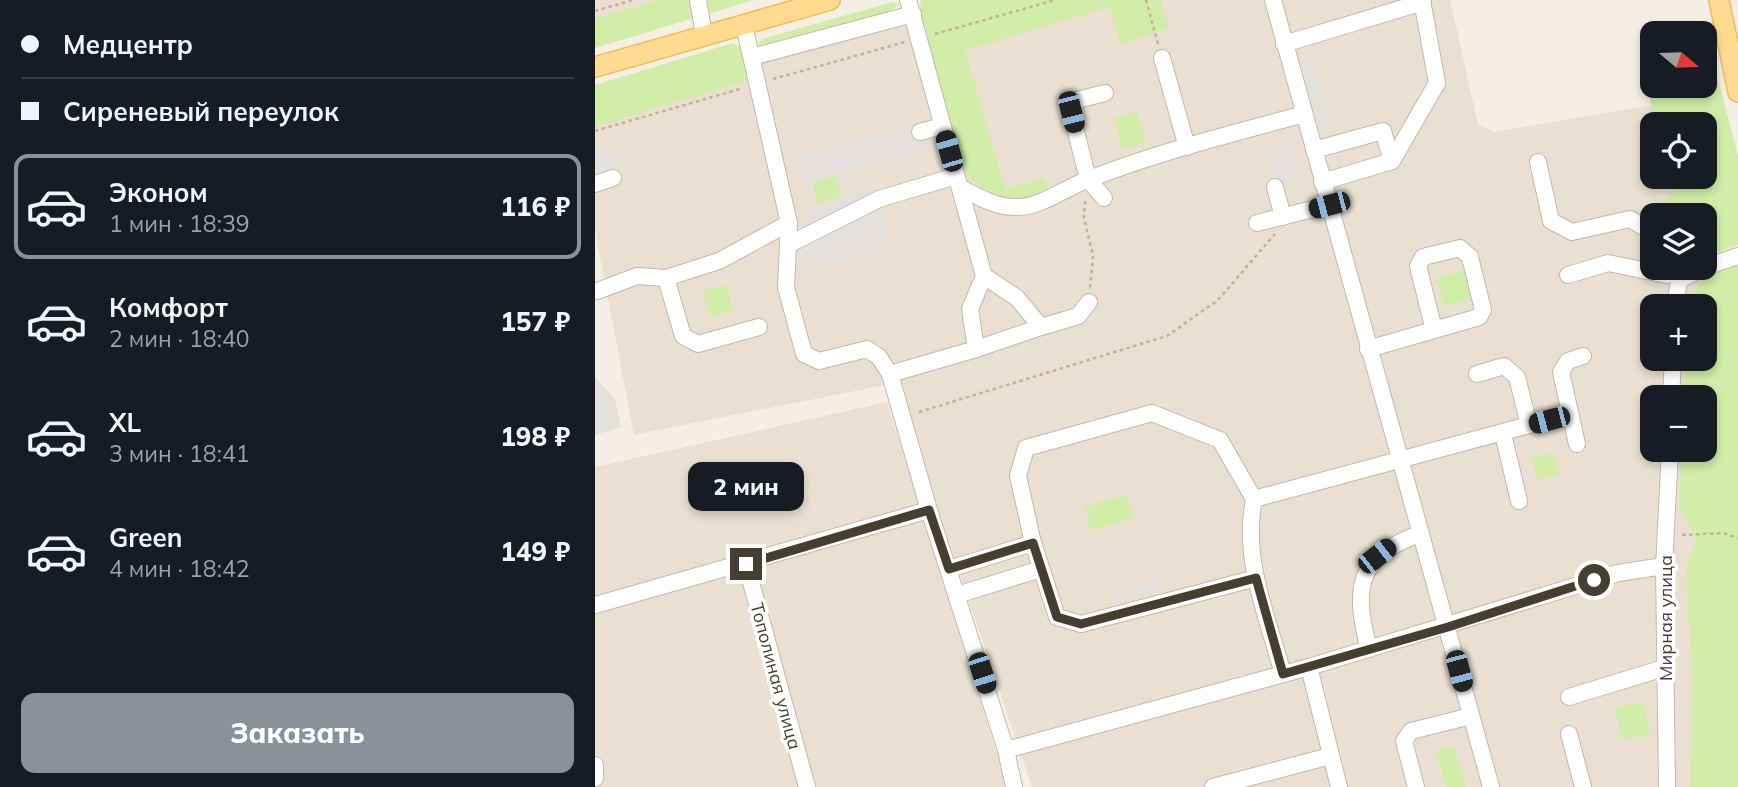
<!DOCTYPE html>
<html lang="ru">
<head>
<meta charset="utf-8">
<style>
  body { margin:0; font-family:Mulish,sans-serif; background:#20242c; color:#f1f3f6; height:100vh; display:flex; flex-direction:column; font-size:26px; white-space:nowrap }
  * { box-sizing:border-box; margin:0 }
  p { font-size:23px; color:#9ea1a6 }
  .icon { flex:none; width:38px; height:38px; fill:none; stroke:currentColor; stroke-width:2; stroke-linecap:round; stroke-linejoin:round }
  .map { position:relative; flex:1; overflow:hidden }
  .side { display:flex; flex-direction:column; background:#171b24; width:595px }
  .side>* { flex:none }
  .hud { display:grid; align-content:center; height:154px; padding:0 21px; background:#171b24 }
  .needle { width:46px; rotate:109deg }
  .controls { position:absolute; left:1045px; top:21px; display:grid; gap:14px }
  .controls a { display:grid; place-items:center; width:77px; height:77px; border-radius:14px; background:#171b24; box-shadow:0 4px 10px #0003; font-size:35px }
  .end { position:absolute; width:32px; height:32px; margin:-16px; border:9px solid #473e33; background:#fff; box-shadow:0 0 0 4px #fff }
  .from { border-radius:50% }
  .bubble { position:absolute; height:49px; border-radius:14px; background:#171b24; box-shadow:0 4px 10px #0003; font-size:23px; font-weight:800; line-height:49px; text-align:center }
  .car { position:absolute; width:21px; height:42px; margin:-21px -10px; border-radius:9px; box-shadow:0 0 5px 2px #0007; background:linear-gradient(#222 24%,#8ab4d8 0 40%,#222 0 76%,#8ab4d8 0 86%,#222 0) }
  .hud b { display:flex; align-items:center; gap:24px; height:66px; font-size:26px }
  .hud b+b { border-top:2px solid #363941 }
  .hud i { width:18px; height:18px; background:#f1f3f6 }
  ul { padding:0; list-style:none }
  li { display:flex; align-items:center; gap:21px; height:105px; margin:0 14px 10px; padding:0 7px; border:4px solid transparent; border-radius:14px }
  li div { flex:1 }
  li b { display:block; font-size:26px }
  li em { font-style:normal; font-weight:800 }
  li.on { border-color:#8c9099 }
  li>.icon { width:63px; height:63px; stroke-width:1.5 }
  .primary-button { display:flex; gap:14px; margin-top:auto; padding:14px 21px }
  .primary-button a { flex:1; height:80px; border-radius:14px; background:#8c9099; color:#fff; font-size:28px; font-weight:800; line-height:80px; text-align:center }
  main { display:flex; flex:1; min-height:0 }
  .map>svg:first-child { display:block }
</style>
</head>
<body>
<main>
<section class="side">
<div class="hud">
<b><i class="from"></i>Медцентр</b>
<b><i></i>Сиреневый переулок</b>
</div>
<ul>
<li class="on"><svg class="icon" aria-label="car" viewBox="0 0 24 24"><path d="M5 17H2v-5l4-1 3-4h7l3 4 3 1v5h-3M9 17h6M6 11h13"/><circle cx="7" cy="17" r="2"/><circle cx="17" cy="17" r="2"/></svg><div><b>Эконом</b><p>1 мин · 18:39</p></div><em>116 ₽</em></li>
<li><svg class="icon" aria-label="car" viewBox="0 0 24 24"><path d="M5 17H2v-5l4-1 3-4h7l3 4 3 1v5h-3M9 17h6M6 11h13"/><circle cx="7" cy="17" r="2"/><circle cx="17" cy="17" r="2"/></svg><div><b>Комфорт</b><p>2 мин · 18:40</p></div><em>157 ₽</em></li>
<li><svg class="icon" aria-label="car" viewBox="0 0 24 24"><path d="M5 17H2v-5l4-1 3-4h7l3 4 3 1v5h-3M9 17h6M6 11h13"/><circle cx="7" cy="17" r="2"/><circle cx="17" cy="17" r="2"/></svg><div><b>XL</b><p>3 мин · 18:41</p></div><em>198 ₽</em></li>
<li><svg class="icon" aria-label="car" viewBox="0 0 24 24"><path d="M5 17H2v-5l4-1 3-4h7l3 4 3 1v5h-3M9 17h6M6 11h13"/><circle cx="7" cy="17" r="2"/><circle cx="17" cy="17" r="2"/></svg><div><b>Green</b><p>4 мин · 18:42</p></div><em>149 ₽</em></li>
</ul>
<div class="primary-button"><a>Заказать</a></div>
</section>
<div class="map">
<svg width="1143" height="787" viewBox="0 0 1143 787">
  <rect width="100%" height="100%" fill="#f4eee4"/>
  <g fill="#e9e0d1">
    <polygon points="0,0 89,0 0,28"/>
    <polygon points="350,0 855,0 883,124 899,132 1068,103 1072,124 1057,124 1057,177 1083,177 1091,215 1057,215 1057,268 1102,268 1107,293 1107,306 1057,306 1057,359 1107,359 1106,397 1057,397 1057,450 1106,450 1102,787 437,787 300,383 39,435 0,230 0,105"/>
    <polygon points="292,402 412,787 0,787 0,467"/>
  </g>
  <g fill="#d1eda7">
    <polygon points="64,0 159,0 0,48 0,18"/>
    <path d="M326,0H566L574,28L526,45L514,7L370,51L410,189L449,178L454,193C413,205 402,199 368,173L325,8Z"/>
    <polygon points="298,2 305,4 296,11 163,46 164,41 173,37"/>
    <polygon points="138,43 149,50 156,79 0,127 0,85"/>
    <polygon points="1122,75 1143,156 1143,245 1110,257 1110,215 1065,215 1063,206 1079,190 1074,177 1110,177 1110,124 1059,124 1055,98 1090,86 1110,86 1110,79"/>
    <polygon points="542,112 551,143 528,149 519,118"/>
    <polygon points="241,176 246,198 222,204 217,181"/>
    <polygon points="1143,262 1143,787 1095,787 1098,684 1091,568 1102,540 1084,505 1087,450 1110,450 1110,397 1089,397 1092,359 1110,359 1110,348 1120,341 1110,324 1110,306 1098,306 1095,301 1109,273"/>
    <polygon points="869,271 875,300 848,306 841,278"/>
    <polygon points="132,285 138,311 114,316 108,290"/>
    <polygon points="959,453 964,475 942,480 937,458"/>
    <polygon points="532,495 539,518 496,530 489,507"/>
    <polygon points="1049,702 1055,734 1027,740 1020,708"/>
    <polygon points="859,746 871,787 851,787 841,751"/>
  </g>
  <g fill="#e4e1dd">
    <polygon points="704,60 719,62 735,122 723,132"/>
    <polygon points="323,125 331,150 206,183 199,156"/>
    <polygon points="696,142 706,180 680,187 669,150"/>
    <polygon points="22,149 27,171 2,177 0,155"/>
    <polygon points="272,191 290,212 293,230 284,252 208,273 209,210"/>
    <polygon points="0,377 20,399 26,427 0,435"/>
    <polygon points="566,579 568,589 519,604 516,595"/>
  </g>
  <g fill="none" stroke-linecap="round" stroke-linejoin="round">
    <g stroke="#c3b9a8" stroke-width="18">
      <g id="minor">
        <polyline points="103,0 109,35"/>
        <polyline points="313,0 389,276 422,298 446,327 483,316 494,302"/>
        <polyline points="678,0 896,787"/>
        <polyline points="689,44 828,2"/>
        <polyline points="157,57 318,14"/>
        <polyline points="567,58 592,147"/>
        <polyline points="325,132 347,126"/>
        <polyline points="719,150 788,131 797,161 727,182"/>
        <polyline points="797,161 842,83 827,0"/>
        <polyline points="943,162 956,221 977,232 1035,219 1055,231 1057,236"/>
        <polyline points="0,184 18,178"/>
        <polyline points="680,187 688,217"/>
        <path d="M366,188C383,197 403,208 422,207C446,207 470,188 492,180C562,152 637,134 709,114"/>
        <polyline points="509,198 493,179 476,112 482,100 510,93"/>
        <polyline points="194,223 191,287 209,354 224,361 272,349 284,357 295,374 334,510 411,750 419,787"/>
        <polyline points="662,223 734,205"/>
        <polyline points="193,245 284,199 361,176"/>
        <polyline points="1110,267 1143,256"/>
        <polyline points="973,275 1013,263 1072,275"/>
        <polyline points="389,276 375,309 381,349 446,327"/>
        <polyline points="71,278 124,261 194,223 149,25"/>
        <polyline points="2,291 42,276 71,278 88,336 103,344 164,327"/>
        <polyline points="1080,306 1084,280 1108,268"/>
        <polyline points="773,349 884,317 888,310 875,257 865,248 828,257 823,266 839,330"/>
        <polyline points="295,374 381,349"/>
        <polyline points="882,374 909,366 922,377 934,425"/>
        <polyline points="1076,397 1078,359"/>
        <polyline points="908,434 924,501"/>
        <polyline points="982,444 966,372 973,361 988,356"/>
        <polyline points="438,543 462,617 486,624 661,578"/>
        <polyline points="151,564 212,787"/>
        <polyline points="354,569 438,543 423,476 431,448 557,413 625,440 659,499"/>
        <polyline points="362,595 446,569"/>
        <polyline points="0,605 334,510"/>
        <path d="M774,649C758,589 761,557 824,534"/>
        <polyline points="714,667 744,787"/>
        <path d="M688,674C672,615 647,560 659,499L975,414"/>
        <polyline points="974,697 1069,668"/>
        <polyline points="974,734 988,787"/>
        <polyline points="411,750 714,667 1023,573 1069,566"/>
        <polyline points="0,765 0,778"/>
        <polyline points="618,787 735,756"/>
        <polyline points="821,787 809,741 816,731 876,716"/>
        <polyline points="1072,787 1069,566 1075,450"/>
      </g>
    </g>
    <g stroke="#f1bb54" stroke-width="22">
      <g id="major">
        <polyline points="1124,0 1143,92"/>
        <polyline points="0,67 235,0"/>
      </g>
    </g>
    <g stroke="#c4b195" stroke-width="2.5" stroke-dasharray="3.5 3.5" stroke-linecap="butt">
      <polyline points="551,0 563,44"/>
      <polyline points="0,11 38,0"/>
      <polyline points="340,34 460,0"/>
      <polyline points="178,79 310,42"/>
      <polyline points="0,131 148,88"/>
      <polyline points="490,201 489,218 498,256 495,288"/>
      <polyline points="324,412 572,336 623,300 680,234"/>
      <polyline points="1087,535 1128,533 1143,538"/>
    </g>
    <use href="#minor" stroke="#fff" stroke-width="16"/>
    <use href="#major" stroke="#ffdb92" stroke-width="19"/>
  </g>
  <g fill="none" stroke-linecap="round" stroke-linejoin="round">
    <polyline stroke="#473e33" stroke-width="9" points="151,564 334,510 354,569 438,543 462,617 486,624 661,578 688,674 853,627 999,580"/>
  </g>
  <g text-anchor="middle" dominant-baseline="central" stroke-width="7" stroke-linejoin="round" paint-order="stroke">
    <g font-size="18" fill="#473e33" stroke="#fff">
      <text transform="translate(1070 618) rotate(-90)">Мирная улица</text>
      <text transform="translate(181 676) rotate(75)">Тополиная улица</text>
    </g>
  </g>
</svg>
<div class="controls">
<a><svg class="needle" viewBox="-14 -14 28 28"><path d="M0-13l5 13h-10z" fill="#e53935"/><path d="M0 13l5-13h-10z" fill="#9ea1a6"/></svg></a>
<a><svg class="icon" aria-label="locate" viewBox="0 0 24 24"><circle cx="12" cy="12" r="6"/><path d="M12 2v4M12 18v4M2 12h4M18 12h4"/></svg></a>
<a><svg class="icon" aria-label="layers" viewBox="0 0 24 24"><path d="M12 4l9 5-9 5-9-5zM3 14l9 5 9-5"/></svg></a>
<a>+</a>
<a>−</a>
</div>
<i class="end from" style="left:999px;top:580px"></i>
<i class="end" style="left:151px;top:564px"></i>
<div class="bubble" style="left:93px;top:462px;width:116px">2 мин</div>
<i class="car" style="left:476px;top:112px;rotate:166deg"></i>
<i class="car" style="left:354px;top:151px;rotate:344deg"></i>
<i class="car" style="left:734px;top:205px;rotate:255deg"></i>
<i class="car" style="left:954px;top:420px;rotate:255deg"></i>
<i class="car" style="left:782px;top:556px;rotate:52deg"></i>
<i class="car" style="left:864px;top:671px;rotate:165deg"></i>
<i class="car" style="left:387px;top:673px;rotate:162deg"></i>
</div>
</main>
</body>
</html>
